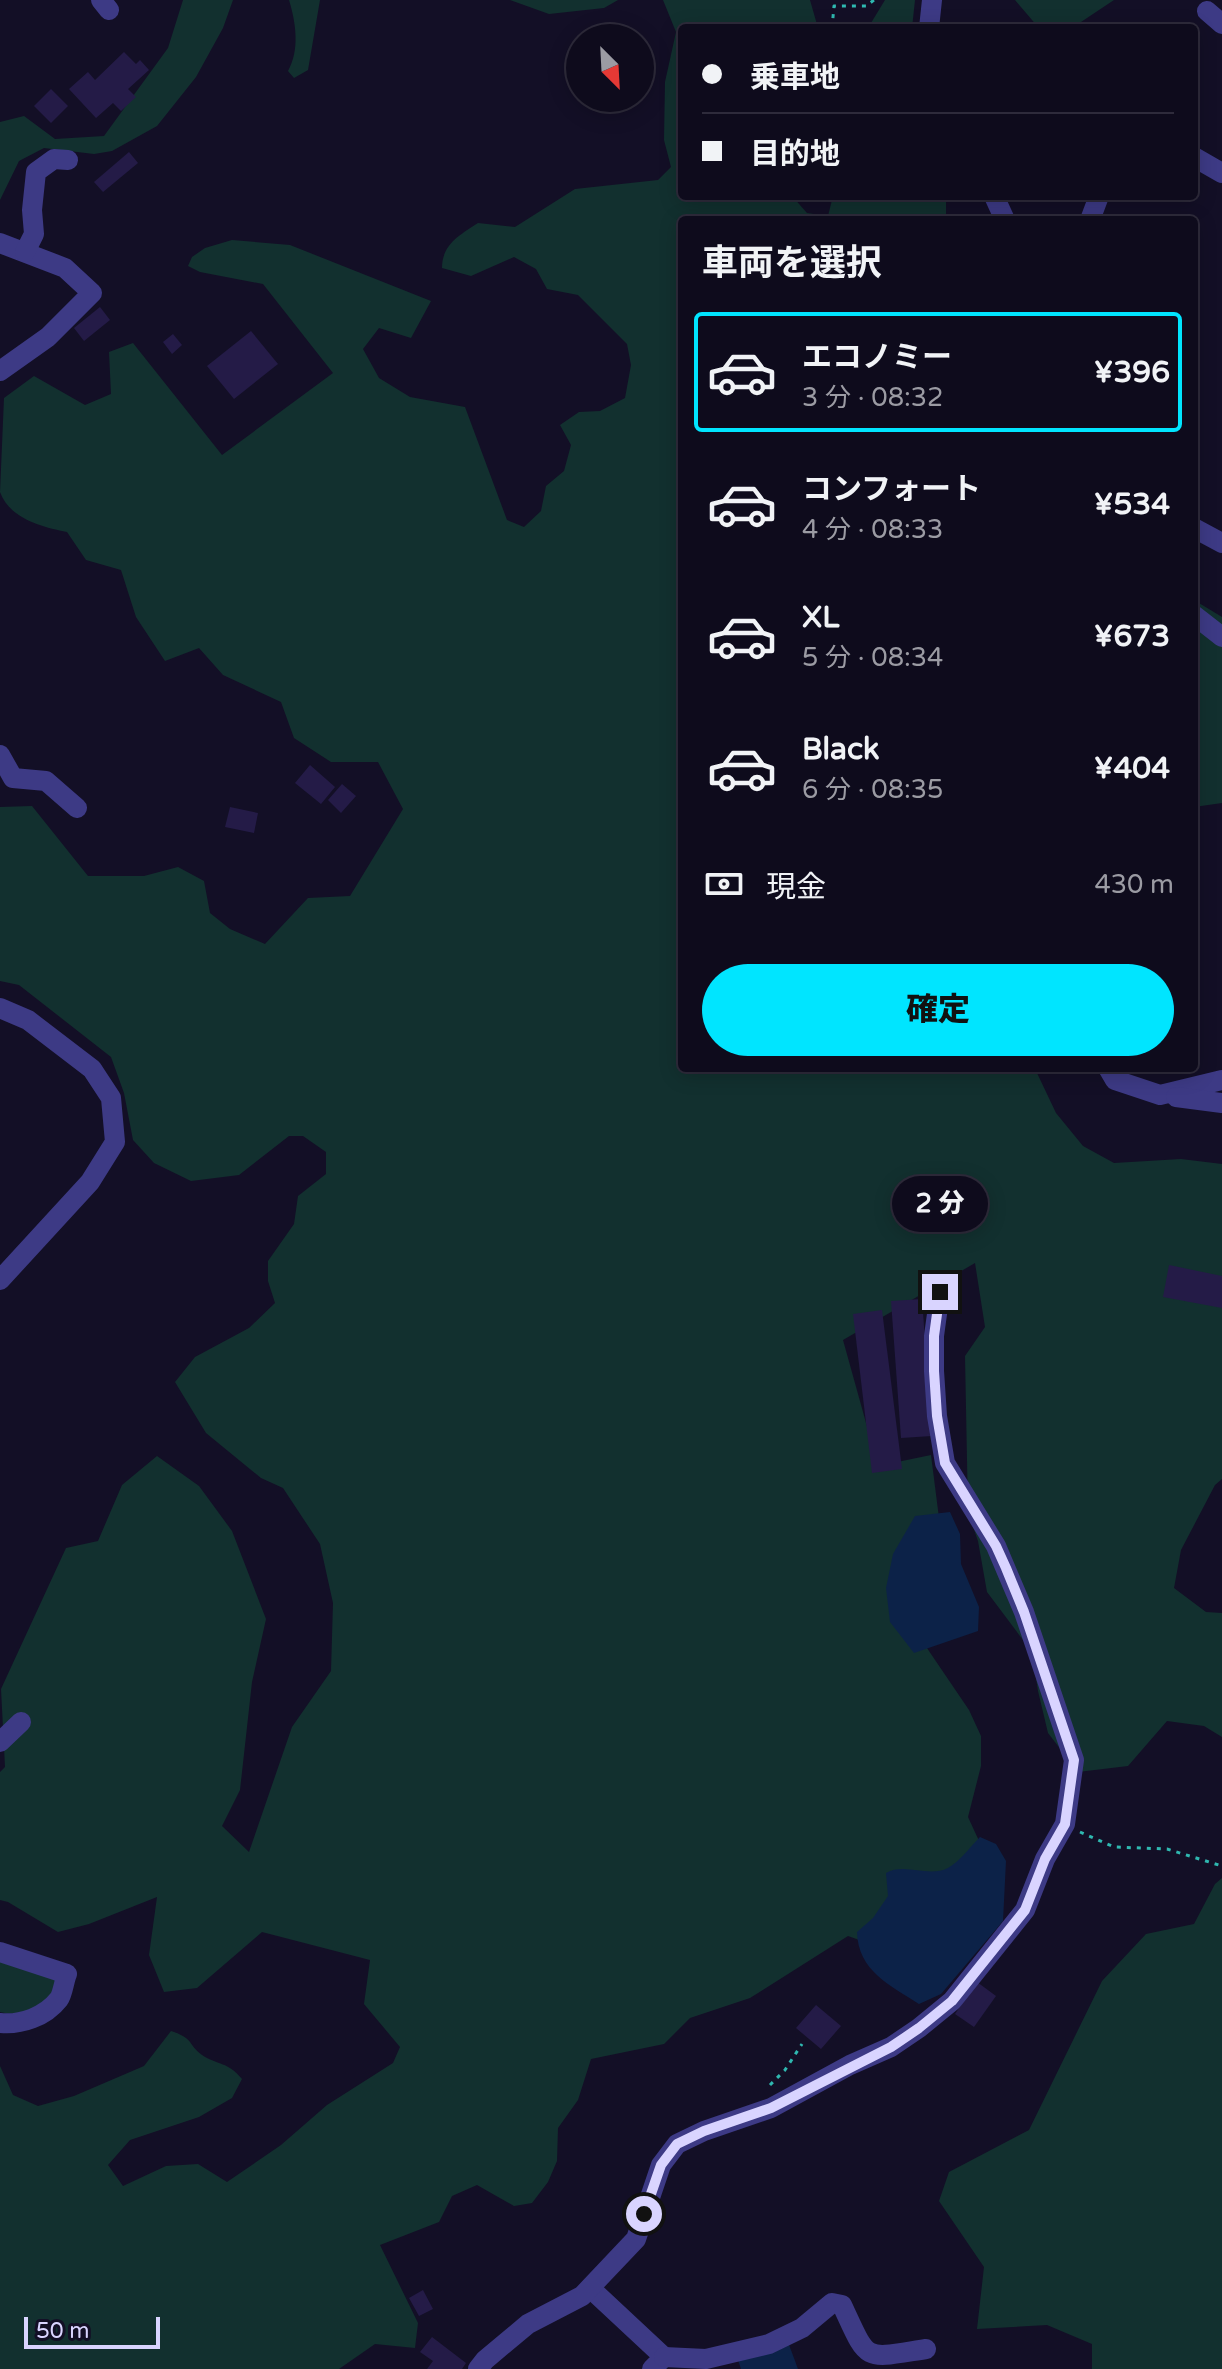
<!DOCTYPE html>
<html lang="ja">
<head>
<meta charset="utf-8">
<style>
  body { margin:0; font-family:"Varela Round","Noto Sans JP",sans-serif; background:#171425; color:#f1f3f6; height:100vh; display:flex; flex-direction:column; font-size:30px; white-space:nowrap }
  * { box-sizing:border-box; margin:0 }
  p { font-size:26px; color:#9b9ba3 }
  .icon { flex:none; width:44px; height:44px; fill:none; stroke:currentColor; stroke-width:2; stroke-linecap:round; stroke-linejoin:round }
  .map { position:relative; flex:1; overflow:hidden }
  .drawer { position:absolute; left:678px; top:216px; width:520px; height:856px; display:flex; flex-direction:column; background:#0e0b1c; border-radius:8px; box-shadow:0 4px 20px #0003,0 0 0 2px #2e2b3b }
  .drawer>* { flex:none }
  .hud { position:absolute; left:678px; top:24px; width:520px; height:176px; border-radius:8px; box-shadow:0 4px 20px #0003,0 0 0 2px #2e2b3b; display:grid; align-content:center; height:176px; padding:0 24px; background:#0e0b1c }
  .needle { width:52px; rotate:156deg }
  .buttons { position:absolute; left:566px; top:24px; display:grid; gap:16px }
  .buttons a { display:grid; place-items:center; width:88px; height:88px; border-radius:50%; background:#0e0b1c; box-shadow:0 4px 20px #0003,0 0 0 2px #2e2b3b; font-size:40px }
  .scale { position:absolute; left:24px; bottom:20px; width:136px; box-sizing:border-box; padding-left:8px; border:4px solid #d9d4ff; border-top:0; font-size:22px; line-height:28px; white-space:nowrap; color:#d9d4ff; -webkit-text-stroke:6px #130f26; paint-order:stroke }
  .end { position:absolute; width:36px; height:36px; margin:-18px; border:10px solid #d9d4ff; background:#111; box-shadow:0 0 0 4px #111 }
  .from { border-radius:50% }
  .bubble { position:absolute; height:56px; border-radius:28px; background:#0e0b1c; box-shadow:0 4px 20px #0003,0 0 0 2px #2e2b3b; font-size:26px; font-weight:800; line-height:56px; text-align:center }
  .hud b { display:flex; align-items:center; gap:28px; height:76px; font-size:30px }
  .hud b+b { border-top:2px solid #2e2b3b }
  .hud i { width:20px; height:20px; background:#f1f3f6 }
  ul { padding:0; list-style:none }
  li { display:flex; align-items:center; gap:24px; height:120px; margin:0 16px 12px; padding:0 8px; border:4px solid transparent; border-radius:8px }
  li div { flex:1 }
  li b { display:block; font-size:30px }
  li em { font-style:normal; font-weight:800 }
  li.selected { border-color:#00e5ff }
  li>.icon { width:72px; height:72px; stroke-width:1.5 }
  h2 { padding:0 24px; font-size:36px; line-height:96px }
  .pay { display:flex; align-items:center; gap:20px; height:88px; padding:0 24px; font-size:30px }
  .pay p { margin-inline-start:auto }
  .action { display:flex; gap:16px; margin-top:auto; padding:16px 24px }
  .action a { flex:1; height:92px; border-radius:48px; background:#00e5ff; color:#111; font-size:32px; font-weight:800; line-height:92px; text-align:center }
  .map>svg:first-child { display:block }
</style>
</head>
<body>
<div class="map">
<svg width="1222" height="2369" viewBox="0 0 1222 2369">
  <rect width="100%" height="100%" fill="#130f26"/>
  <g fill="#12302f">
    <polygon points="183,0 233,0 223,28 196,77 157,126 112,151 94,154 44,148 19,161 0,200 0,122 24,116 55,139 104,136 168,48"/>
    <path d="M289,0H320L308,70L294,78L288,71C300,50 296,23 289,0Z"/>
    <polygon points="510,0 618,0 604,8 549,14"/>
    <path d="M663,0H810L818,28H682V196H792L807,213L828,216L833,196H946V220H682V1068H1038L1037,1073L1056,1113L1083,1146L1114,1163L1181,1159L1222,1164V1479L1215,1485L1181,1550L1174,1588L1206,1612L1222,1613V1737L1204,1726L1167,1721L1128,1766L1078,1772L1048,1733L1038,1691L1032,1652L987,1592L978,1541L968,1512L965,1356L985,1327L975,1263L843,1340L878,1466L931,1455L939,1518L912,1626L969,1710L981,1736V1766L968,1817L986,1856L865,1942L848,1936L750,1998L690,2018L664,2044L591,2059L578,2100L558,2128L557,2161L548,2182L532,2203L514,2206L477,2185L452,2196L439,2222L380,2245L418,2323L415,2348L375,2344L339,2369H0V2066L13,2095L38,2106L74,2096L144,2066L171,2031C195,2039 187,2044 202,2055C219,2066 227,2061 242,2079L232,2098L199,2117L130,2140L108,2165L123,2186L166,2166L198,2164L227,2182L281,2145L327,2105L393,2063L400,2047L364,2004L370,1960L262,1932L197,1988L164,1992L149,1955L157,1897L89,1924L58,1932L8,1902L0,1900V1772L5,1767L1,1689L66,1548L98,1541L122,1485L157,1456L199,1486L232,1531L266,1619L252,1682L240,1790L222,1826L249,1852L292,1727L331,1671L333,1603L320,1544L283,1488L261,1478L206,1433L175,1382L195,1357L249,1328L275,1303L268,1281V1261L294,1224L298,1196L326,1174V1152L303,1136H289L239,1175L191,1181L154,1163L133,1140L124,1093L111,1057L19,985L0,981V807L32,806L88,876H144L178,867L204,881L210,913L230,929L265,944L308,898L350,896L403,809L378,762H331L294,738L281,702L223,675L199,648L165,661L136,617L121,570L86,560L67,532C42,527 10,519 0,492L4,398L34,376L85,405L111,394L109,352L133,343L222,455L333,373L263,284L200,272L188,266L192,257L205,248L232,240L290,245L431,301L411,338L379,328L363,349L379,378L410,397L465,407L507,520L524,527L541,511L546,486L564,471L571,445L560,425L579,412L600,411L625,398L631,365L627,344L578,295L547,289L536,269L514,257L471,276L442,268C442,244 460,235 478,223L515,227L575,189L658,180L671,167L664,140L665,82L676,32Z"/>
    <polygon points="885,0 915,0 912,28 868,28"/>
    <polygon points="1015,0 1114,0 1072,28 1038,27"/>
    <polygon points="1194,600 1222,617 1222,803 1194,807"/>
    <polygon points="1222,1878 1222,2369 1092,2369 1092,2344 1047,2325 977,2329 984,2267 939,2201 949,2172 1029,2130 1102,1981 1146,1934 1194,1924 1215,1884"/>
    <path d="M0,1953L62,1974C60,1980 60,1988 57,1993C48,2013 18,2017 0,2012Z"/>
  </g>
  <g fill="#0c2248">
    <polygon points="950,1512 960,1534 961,1564 979,1607 978,1631 914,1653 890,1622 886,1588 893,1554 915,1516"/>
    <path d="M980,1837L996,1844L1006,1861L1003,1921L941,1994L919,2004C890,1985 858,1971 857,1932L873,1918L888,1896L886,1873C905,1862 928,1878 948,1868C959,1862 971,1846 980,1837Z"/>
    <polygon points="788,2342 798,2369 741,2369 738,2360"/>
  </g>
  <g fill="#241b47">
    <polygon points="124,52 136,64 140,60 149,70 128,89 136,97 121,111 113,103 96,118 69,89 88,72 95,80"/>
    <polygon points="51,89 68,106 51,123 34,106"/>
    <polygon points="129,152 138,163 103,192 94,182"/>
    <polygon points="100,307 110,320 84,341 74,328"/>
    <polygon points="251,331 278,364 234,399 207,366"/>
    <polygon points="173,334 182,345 172,354 163,342"/>
    <polygon points="310,765 335,787 321,804 295,783"/>
    <polygon points="342,784 356,796 341,813 328,800"/>
    <polygon points="230,807 258,813 254,833 225,827"/>
    <polygon points="1169,1265 1222,1276 1222,1308 1163,1297"/>
    <polygon points="922,1299 932,1436 901,1438 891,1301"/>
    <polygon points="882,1310 902,1469 872,1473 853,1314"/>
    <polygon points="977,1982 996,1996 974,2027 955,2014"/>
    <polygon points="816,2005 841,2026 821,2049 796,2028"/>
    <polygon points="423,2290 433,2309 419,2316 409,2298"/>
    <polygon points="432,2337 466,2363 462,2369 427,2369 433,2361 420,2352"/>
  </g>
  <g fill="none" stroke-linecap="round" stroke-linejoin="round">
    <g stroke="#2fb8b0" stroke-width="3" stroke-dasharray="4 6" stroke-linecap="butt">
      <polyline points="832,28 834,6 866,6 874,0"/>
      <polyline points="1080,1832 1114,1847 1167,1849 1222,1866"/>
      <polyline points="770,2085 785,2070 802,2044"/>
    </g>
    <g stroke="#3d3a85" stroke-width="20">
      <polyline points="101,0 109,10"/>
      <polyline points="1207,11 1222,24"/>
      <polyline points="929,28 932,0"/>
      <polyline points="1194,157 1222,173"/>
      <polyline points="994,196 1005,220"/>
      <polyline points="1090,220 1099,196"/>
      <polyline points="0,243 65,268 92,293 48,337 0,371"/>
      <polyline points="25,252 34,234 32,210 36,172 54,159 68,160"/>
      <polyline points="1194,528 1222,543"/>
      <polyline points="1194,615 1222,637"/>
      <polyline points="0,755 13,778 46,781 77,808"/>
      <polyline points="0,1008 28,1020 92,1069 111,1098 115,1142 90,1182 0,1280"/>
      <polyline points="1108,1068 1115,1080 1160,1095 1222,1080"/>
      <polyline points="1176,1097 1222,1103"/>
      <polyline points="0,1742 21,1722"/>
      <path d="M0,1952L67,1974C64,1981 63,1993 59,1999C45,2017 21,2025 0,2023"/>
      <polyline points="590,2288 664,2357 652,2369"/>
      <path d="M664,2357L706,2359L769,2344L802,2328L832,2303L842,2305C869,2363 862,2359 926,2349"/>
      <polyline points="478,2369 485,2360 528,2324 582,2296 636,2239 661,2165 677,2144 704,2131 771,2108 850,2065 891,2047 919,2028 952,2001 1025,1910 1045,1859 1065,1824 1074,1760 1024,1612 996,1546 945,1463 937,1416 934,1371 934,1336 940,1292"/>
    </g>
  </g>
  <g fill="none" stroke-linecap="round" stroke-linejoin="round">
    <polyline stroke="#d9d4ff" stroke-width="10" points="644,2214 661,2165 677,2144 704,2131 771,2108 891,2047 919,2028 952,2001 1025,1910 1045,1859 1065,1824 1074,1760 1024,1612 1006,1568 996,1546 945,1463 937,1416 934,1371 934,1336 940,1292"/>
  </g>
</svg>
<div class="buttons">
<a><svg class="needle" viewBox="-14 -14 28 28"><path d="M0-13l5 13h-10z" fill="#e53935"/><path d="M0 13l5-13h-10z" fill="#9b9ba3"/></svg></a>
</div>
<div class="scale">50 m</div>
<i class="end from" style="left:644px;top:2214px"></i>
<i class="end" style="left:940px;top:1292px"></i>
<div class="bubble" style="left:892px;top:1176px;width:96px">2 分</div>
<div class="hud">
<b><i class="from"></i>乗車地</b>
<b><i></i>目的地</b>
</div>
<section class="drawer">
<h2>車両を選択</h2>
<ul>
<li class="selected"><svg class="icon" aria-label="car" viewBox="0 0 24 24"><path d="M5 17H2v-5l4-1 3-4h7l3 4 3 1v5h-3M9 17h6M6 11h13"/><circle cx="7" cy="17" r="2"/><circle cx="17" cy="17" r="2"/></svg><div><b>エコノミー</b><p>3 分 · 08:32</p></div><em>¥396</em></li>
<li><svg class="icon" aria-label="car" viewBox="0 0 24 24"><path d="M5 17H2v-5l4-1 3-4h7l3 4 3 1v5h-3M9 17h6M6 11h13"/><circle cx="7" cy="17" r="2"/><circle cx="17" cy="17" r="2"/></svg><div><b>コンフォート</b><p>4 分 · 08:33</p></div><em>¥534</em></li>
<li><svg class="icon" aria-label="car" viewBox="0 0 24 24"><path d="M5 17H2v-5l4-1 3-4h7l3 4 3 1v5h-3M9 17h6M6 11h13"/><circle cx="7" cy="17" r="2"/><circle cx="17" cy="17" r="2"/></svg><div><b>XL</b><p>5 分 · 08:34</p></div><em>¥673</em></li>
<li><svg class="icon" aria-label="car" viewBox="0 0 24 24"><path d="M5 17H2v-5l4-1 3-4h7l3 4 3 1v5h-3M9 17h6M6 11h13"/><circle cx="7" cy="17" r="2"/><circle cx="17" cy="17" r="2"/></svg><div><b>Black</b><p>6 分 · 08:35</p></div><em>¥404</em></li>
</ul>
<div class="pay"><svg class="icon" aria-label="cash" viewBox="0 0 24 24"><path d="M3 7h18v10H3z"/><circle cx="12" cy="12" r="2"/></svg>現金<p>430 m</p></div>
<div class="action"><a>確定</a></div>
</section>
</div>
</body>
</html>
